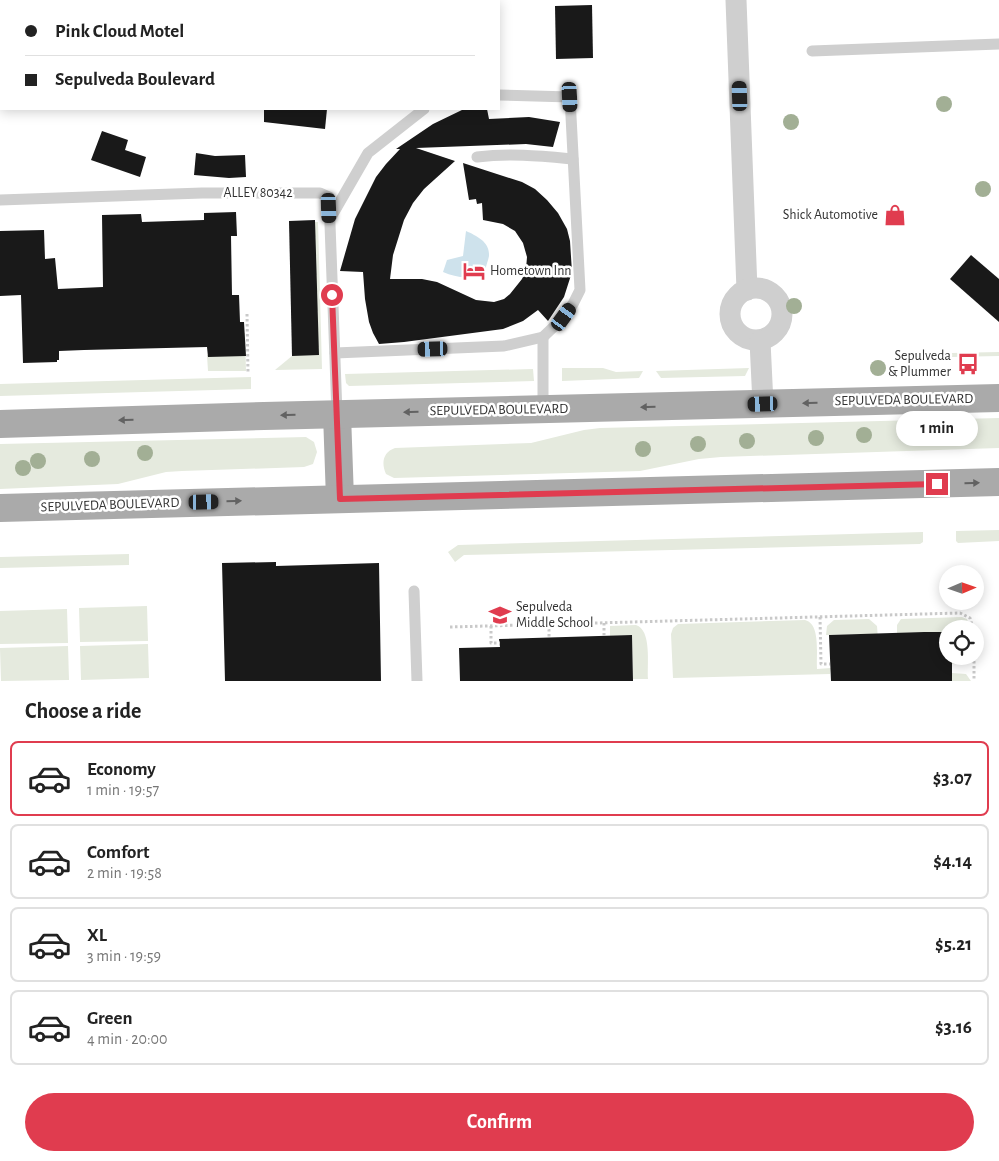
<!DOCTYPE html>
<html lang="en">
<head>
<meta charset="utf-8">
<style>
  body { margin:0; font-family:"Alegreya Sans",sans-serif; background:#f6f6f6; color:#222; height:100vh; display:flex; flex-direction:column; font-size:19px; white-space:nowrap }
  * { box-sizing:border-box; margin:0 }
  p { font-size:16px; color:#767676 }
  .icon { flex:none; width:28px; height:28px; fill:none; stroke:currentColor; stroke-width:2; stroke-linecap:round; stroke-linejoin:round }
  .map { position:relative; height:681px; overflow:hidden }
  .sheet { display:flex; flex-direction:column; background:#fff; flex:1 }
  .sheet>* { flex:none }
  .banner { position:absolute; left:0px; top:0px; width:500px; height:110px; box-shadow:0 2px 12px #0003; display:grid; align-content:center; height:110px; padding:0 25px; background:#fff }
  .needle { width:32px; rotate:88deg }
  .tools { position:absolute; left:939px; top:565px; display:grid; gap:10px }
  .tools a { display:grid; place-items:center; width:45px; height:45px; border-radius:50%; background:#fff; box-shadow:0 2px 12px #0003; font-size:25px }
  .end { position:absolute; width:22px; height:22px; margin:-11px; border:6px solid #e03c4f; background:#fff; box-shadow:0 0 0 2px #fff }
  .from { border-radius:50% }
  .bubble { position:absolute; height:35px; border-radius:18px; background:#fff; box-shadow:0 2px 12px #0003; font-size:16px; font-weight:700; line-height:35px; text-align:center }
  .car { position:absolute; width:15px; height:30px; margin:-15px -8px; border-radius:6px; box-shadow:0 0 4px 1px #0007; background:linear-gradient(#222 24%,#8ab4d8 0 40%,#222 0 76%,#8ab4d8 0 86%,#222 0) }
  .banner b { display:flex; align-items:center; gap:18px; height:48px; font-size:19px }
  .banner b+b { border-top:1px solid #e0e0e0 }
  .banner i { width:12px; height:12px; background:#222 }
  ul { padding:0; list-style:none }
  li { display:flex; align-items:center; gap:15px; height:75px; margin:0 10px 8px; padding:0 15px; border:2px solid #e0e0e0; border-radius:8px }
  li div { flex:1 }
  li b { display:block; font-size:19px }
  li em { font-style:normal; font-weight:700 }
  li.current { border-color:#e03c4f }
  li>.icon { width:45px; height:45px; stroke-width:1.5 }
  h2 { padding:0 25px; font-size:22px; line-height:60px }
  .cta { display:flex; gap:10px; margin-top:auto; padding:10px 25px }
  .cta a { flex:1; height:58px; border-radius:30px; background:#e03c4f; color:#fff; font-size:20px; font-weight:700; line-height:58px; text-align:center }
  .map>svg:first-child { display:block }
</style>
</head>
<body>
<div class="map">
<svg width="999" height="681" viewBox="0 0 999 681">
  <rect width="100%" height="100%" fill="#fff"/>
  <g fill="#e5eade">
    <polygon points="313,222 318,222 322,369 275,370 292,356"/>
    <polygon points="243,333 245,333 246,371 208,371 207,355 243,354"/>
    <polygon points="999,352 999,356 951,357 951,353"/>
    <polygon points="562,368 603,368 616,372 643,371 639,378 562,381"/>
    <polygon points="749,368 745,376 661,378 656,371"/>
    <polygon points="533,369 534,381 349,386 346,383 345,374"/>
    <polygon points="251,377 251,389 0,396 0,384"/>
    <path d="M999,418V448L721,457L699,459L640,471L394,478L386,474C381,463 383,452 395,448L531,443L584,430L600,428Z"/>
    <polygon points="306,437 314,442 317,452 313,464 304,467 182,471 166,472 118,484 0,489 0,444"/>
    <polygon points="999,530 999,541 958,543 956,541 956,531"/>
    <polygon points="923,532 923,542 920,544 464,555 455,562 448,552 458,545"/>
    <polygon points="129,554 129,565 0,568 0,557"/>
    <polygon points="147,606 148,641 80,642 79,608"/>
    <polygon points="67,609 68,643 0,644 0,611"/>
    <polygon points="962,617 967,619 970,629 948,629 947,632 897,633 897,625 901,619"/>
    <polygon points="869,619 877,626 878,639 870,634 826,635 827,626 834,620"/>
    <path d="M805,620C821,624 816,655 817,669L831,668L830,674L673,678L671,634L673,628L678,624Z"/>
    <path d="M636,625C652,630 647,665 648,679H633L632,635L610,636V626Z"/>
    <polygon points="148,644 149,678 81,680 80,646"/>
    <polygon points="68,646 69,680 1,681 0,648"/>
    <polygon points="952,656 970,656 965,662 952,664"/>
    <polygon points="952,673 966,674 971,681 952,681"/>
  </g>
  <path fill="#cee2ec" d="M466,231C477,236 490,242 489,256C488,262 485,266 486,272C472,280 457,278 443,272L447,260L463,256Z"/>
  <g fill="#191919">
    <polygon points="592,5 593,58 556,59 555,6"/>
    <polygon points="264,109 327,109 325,129 264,122"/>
    <polygon points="464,109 487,109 489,119 529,117 560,122 553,147 526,144 416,148 455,161 424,189 413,203 404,220 393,255 390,279 422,279 437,282 476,300 494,302 504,299 510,294 522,279 526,269 527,257 523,243 515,231 503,224 483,220 482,203 477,204 476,199 469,200 463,163 522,182 535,189 547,200 558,213 567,229 570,241 572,272 564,297 548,321 538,310 523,321 503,329 404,342 379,344 373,333 369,322 365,299 363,272 340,271 355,219 376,177 386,164 400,149 396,149 433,124"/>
    <polygon points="102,131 128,140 125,150 146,157 140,177 91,160"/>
    <polygon points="196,153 215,156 245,155 246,177 229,178 194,175"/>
    <polygon points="236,212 237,236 231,236 232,295 239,295 240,322 244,322 246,356 208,357 207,347 84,350 59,351 59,360 57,360 57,362 23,363 21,295 0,296 0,231 44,230 45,259 55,258 58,289 103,287 102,215 141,214 142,222 204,220 204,213"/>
    <polygon points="315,220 319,355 292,356 289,221"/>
    <polygon points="971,255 999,279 999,322 950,279"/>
    <polygon points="276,562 276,566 379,563 381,681 225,681 222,563"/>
    <polygon points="924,632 948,632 948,656 952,656 952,681 831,681 829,635"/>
    <polygon points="632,635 633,681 460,681 459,648 500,647 499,639"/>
  </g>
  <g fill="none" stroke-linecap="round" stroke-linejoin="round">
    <g stroke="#c9c9c9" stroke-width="3" stroke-dasharray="2.5 2.5" stroke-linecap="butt">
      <polyline points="247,314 248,373"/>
      <polyline points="820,617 821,664 830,664"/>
      <polyline points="604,623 604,636"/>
      <polyline points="549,624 549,637"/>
      <polyline points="491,626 491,643 500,643"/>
      <polyline points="450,627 960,613 970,618 973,629"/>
      <polyline points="974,656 974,681"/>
    </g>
    <g stroke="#cfcfcf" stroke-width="11">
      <polyline points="812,51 999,44"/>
      <path d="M477,157C510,153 540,156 573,159"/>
      <polyline points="0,200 202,193 320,193 329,197 337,414"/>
      <polyline points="330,219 368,153 424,109"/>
      <polyline points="335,353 504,346 543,337 564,317 573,304 580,290 570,97 499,95"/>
      <polyline points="543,409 543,337"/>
      <polyline points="414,591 417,681"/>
    </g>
    <g stroke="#cfcfcf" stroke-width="21">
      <polyline points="736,0 747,290"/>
      <circle cx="756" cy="314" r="26"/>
      <polyline points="760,341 763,404"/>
    </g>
    <g stroke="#aaa" stroke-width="28">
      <polyline points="337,414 340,499"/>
      <polyline points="0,424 264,416 999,398"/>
      <polyline points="0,508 999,482"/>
    </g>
  </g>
  <g fill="#a2af95">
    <circle cx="944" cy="104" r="8"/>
    <circle cx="791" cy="122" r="8"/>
    <circle cx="983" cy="189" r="8"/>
    <circle cx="794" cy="306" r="8"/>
    <circle cx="878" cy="368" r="8"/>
    <circle cx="910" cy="434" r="8"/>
    <circle cx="952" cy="434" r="8"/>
    <circle cx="864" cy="435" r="8"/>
    <circle cx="816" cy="438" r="8"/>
    <circle cx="747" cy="441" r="8"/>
    <circle cx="698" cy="444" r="8"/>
    <circle cx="643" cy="449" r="8"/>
    <circle cx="145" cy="453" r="8"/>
    <circle cx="92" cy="459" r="8"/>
    <circle cx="38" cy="461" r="8"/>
    <circle cx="23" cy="468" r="8"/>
  </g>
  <defs><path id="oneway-solid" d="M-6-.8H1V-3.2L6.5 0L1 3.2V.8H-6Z" transform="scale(1.25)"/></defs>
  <g fill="#626262">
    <use href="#oneway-solid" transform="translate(810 403) rotate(179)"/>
    <use href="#oneway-solid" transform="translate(648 407) rotate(179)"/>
    <use href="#oneway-solid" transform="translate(411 412) rotate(179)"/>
    <use href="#oneway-solid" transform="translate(288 415) rotate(179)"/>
    <use href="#oneway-solid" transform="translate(126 420) rotate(178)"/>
    <use href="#oneway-solid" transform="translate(972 483) rotate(-1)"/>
    <use href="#oneway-solid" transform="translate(234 501) rotate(-1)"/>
  </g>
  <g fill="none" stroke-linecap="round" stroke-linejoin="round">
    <polyline stroke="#e03c4f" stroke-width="6" points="332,295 340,499 937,484"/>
  </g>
  <defs>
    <g id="shop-bare" transform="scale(1.725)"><path d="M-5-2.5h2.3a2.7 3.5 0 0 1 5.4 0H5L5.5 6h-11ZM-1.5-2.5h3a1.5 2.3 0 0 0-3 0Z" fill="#e03c4f" stroke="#fff" stroke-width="2.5" paint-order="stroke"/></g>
    <g id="hotel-bare" transform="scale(1.725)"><path d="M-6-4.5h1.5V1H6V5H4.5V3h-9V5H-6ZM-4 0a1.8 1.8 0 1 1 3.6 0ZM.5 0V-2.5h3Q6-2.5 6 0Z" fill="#e03c4f" stroke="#fff" stroke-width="2.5" paint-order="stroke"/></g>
    <g id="bus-bare" transform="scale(1.725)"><path d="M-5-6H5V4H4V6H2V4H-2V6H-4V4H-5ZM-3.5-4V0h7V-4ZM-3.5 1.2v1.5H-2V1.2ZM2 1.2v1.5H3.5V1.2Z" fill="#e03c4f" stroke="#fff" stroke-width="2.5" paint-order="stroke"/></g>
    <g id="school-bare" transform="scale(1.725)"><path d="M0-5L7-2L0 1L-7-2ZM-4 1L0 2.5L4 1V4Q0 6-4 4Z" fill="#e03c4f" stroke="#fff" stroke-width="2.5" paint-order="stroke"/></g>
  </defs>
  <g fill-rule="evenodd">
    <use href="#shop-bare" x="895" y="215"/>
    <use href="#hotel-bare" x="474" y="271"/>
    <use href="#bus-bare" x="968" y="364"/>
    <use href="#school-bare" x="500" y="615"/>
  </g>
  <g text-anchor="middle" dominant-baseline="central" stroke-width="5" stroke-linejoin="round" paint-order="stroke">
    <g font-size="14" fill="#323232" stroke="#fff">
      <text x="258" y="193">ALLEY 80342</text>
      <text transform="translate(904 400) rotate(-1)">SEPULVEDA BOULEVARD</text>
      <text transform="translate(499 410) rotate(-1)">SEPULVEDA BOULEVARD</text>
      <text transform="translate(110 505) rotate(-2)">SEPULVEDA BOULEVARD</text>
    </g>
    <g font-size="14" fill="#323232" stroke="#fff" text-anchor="end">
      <text x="878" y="215">Shick Automotive</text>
      <text x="490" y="271" text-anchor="start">Hometown Inn</text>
      <text x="951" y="356">Sepulveda<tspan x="951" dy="16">&amp; Plummer</tspan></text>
      <text x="516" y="607" text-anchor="start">Sepulveda<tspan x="516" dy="16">Middle School</tspan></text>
    </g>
  </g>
</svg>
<div class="tools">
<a><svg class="needle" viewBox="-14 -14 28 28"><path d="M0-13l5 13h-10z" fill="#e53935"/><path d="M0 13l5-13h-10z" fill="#767676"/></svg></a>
<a><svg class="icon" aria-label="locate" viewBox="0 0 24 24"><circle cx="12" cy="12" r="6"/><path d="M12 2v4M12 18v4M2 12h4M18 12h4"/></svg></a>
</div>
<i class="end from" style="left:332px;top:295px"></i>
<i class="end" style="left:937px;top:484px"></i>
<div class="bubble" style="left:896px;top:411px;width:82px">1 min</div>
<i class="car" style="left:740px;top:96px;rotate:358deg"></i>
<i class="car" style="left:570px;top:97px;rotate:177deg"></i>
<i class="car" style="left:329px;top:208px;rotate:178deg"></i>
<i class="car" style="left:564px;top:317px;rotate:36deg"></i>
<i class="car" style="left:433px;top:349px;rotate:268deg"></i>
<i class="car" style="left:763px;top:404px;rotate:268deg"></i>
<i class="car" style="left:204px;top:502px;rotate:89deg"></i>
<div class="banner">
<b><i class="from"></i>Pink Cloud Motel</b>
<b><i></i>Sepulveda Boulevard</b>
</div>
</div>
<section class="sheet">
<h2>Choose a ride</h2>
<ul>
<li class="current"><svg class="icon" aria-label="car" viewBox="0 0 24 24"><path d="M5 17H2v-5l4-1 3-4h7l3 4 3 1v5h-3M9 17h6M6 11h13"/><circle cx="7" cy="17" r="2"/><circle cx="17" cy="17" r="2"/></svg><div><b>Economy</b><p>1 min · 19:57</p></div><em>$3.07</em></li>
<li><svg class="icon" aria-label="car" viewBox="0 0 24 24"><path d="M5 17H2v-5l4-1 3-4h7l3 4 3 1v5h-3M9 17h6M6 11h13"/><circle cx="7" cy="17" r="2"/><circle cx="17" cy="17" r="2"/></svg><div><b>Comfort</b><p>2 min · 19:58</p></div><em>$4.14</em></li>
<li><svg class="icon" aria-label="car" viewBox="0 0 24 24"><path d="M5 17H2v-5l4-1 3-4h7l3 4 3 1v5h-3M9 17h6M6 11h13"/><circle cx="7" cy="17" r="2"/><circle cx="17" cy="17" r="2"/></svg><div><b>XL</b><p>3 min · 19:59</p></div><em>$5.21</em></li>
<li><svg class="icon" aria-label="car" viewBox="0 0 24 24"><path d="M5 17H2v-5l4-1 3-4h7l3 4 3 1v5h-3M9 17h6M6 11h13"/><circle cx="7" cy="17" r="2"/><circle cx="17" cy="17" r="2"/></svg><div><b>Green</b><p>4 min · 20:00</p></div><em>$3.16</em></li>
</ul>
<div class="cta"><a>Confirm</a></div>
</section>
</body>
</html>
